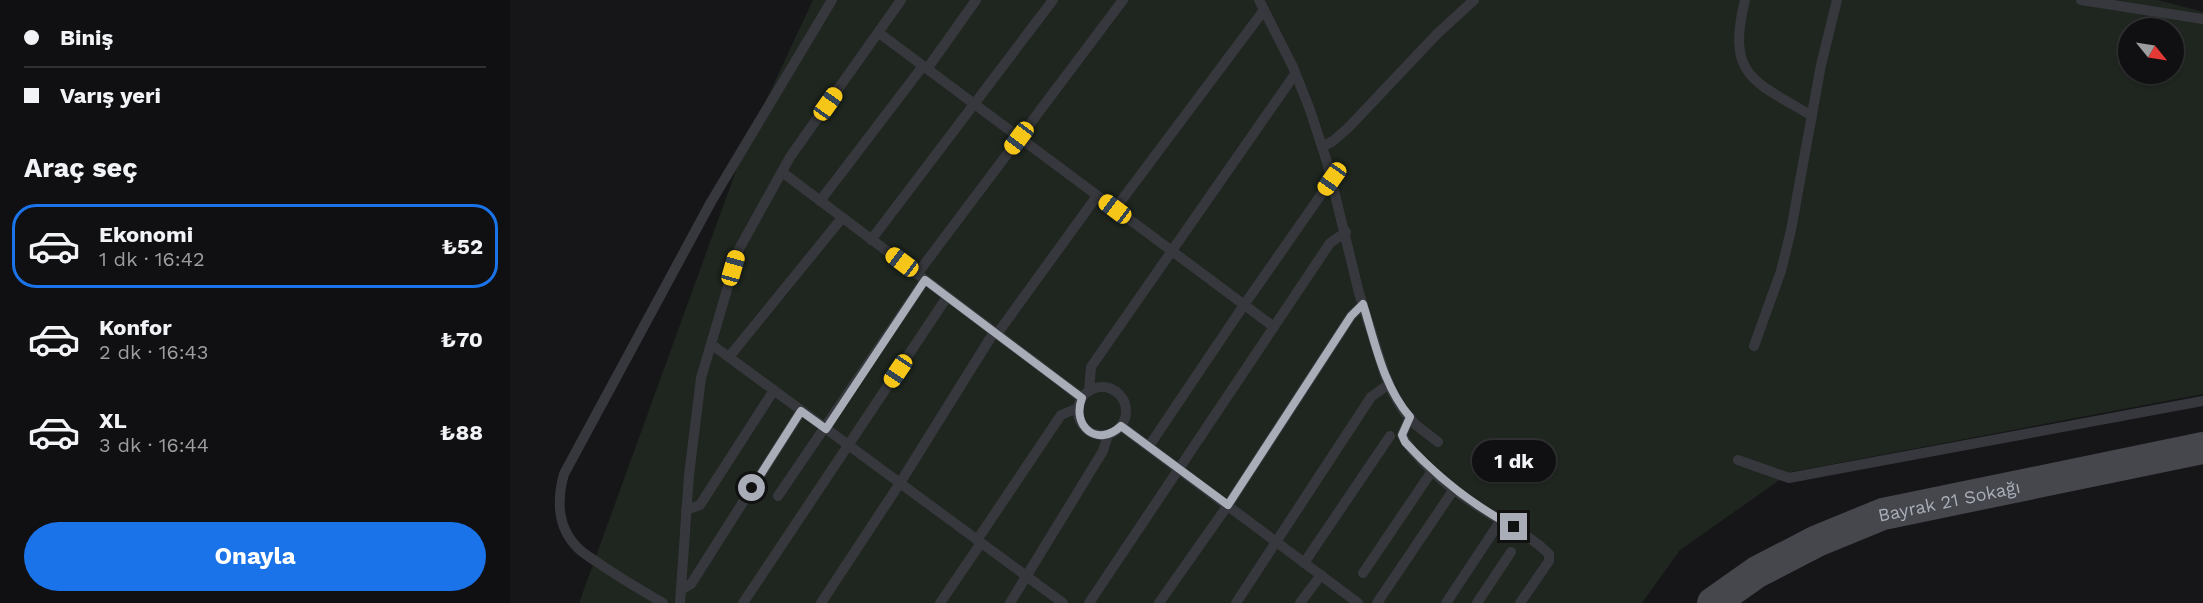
<!DOCTYPE html>
<html lang="tr">
<head>
<meta charset="utf-8">
<style>
  body { margin:0; font-family:"Work Sans",sans-serif; background:#19191b; color:#f1f3f6; height:100vh; display:flex; flex-direction:column; font-size:22px; white-space:nowrap }
  * { box-sizing:border-box; margin:0 }
  p { font-size:20px; color:#9c9d9f }
  .icon { flex:none; width:33px; height:33px; fill:none; stroke:currentColor; stroke-width:2; stroke-linecap:round; stroke-linejoin:round }
  .map { position:relative; flex:1; overflow:hidden }
  .side { display:flex; flex-direction:column; background:#101012; width:510px }
  .side>* { flex:none }
  .hud { display:grid; align-content:center; height:132px; padding:0 24px; background:#101012 }
  .needle { width:39px; rotate:120deg }
  .fabs { position:absolute; left:1608px; top:18px; display:grid; gap:12px }
  .fabs a { display:grid; place-items:center; width:66px; height:66px; border-radius:50%; background:#101012; box-shadow:0 2px 4px #0004,0 0 0 2px #303032; font-size:30px }
  .end { position:absolute; width:27px; height:27px; margin:-14px; border:8px solid #a8adb8; background:#111; box-shadow:0 0 0 3px #111 }
  .from { border-radius:50% }
  .bubble { position:absolute; height:42px; border-radius:21px; background:#101012; box-shadow:0 2px 4px #0004,0 0 0 2px #303032; font-size:20px; font-weight:700; line-height:42px; text-align:center }
  .car { position:absolute; width:18px; height:36px; margin:-18px -9px; border-radius:8px; box-shadow:0 0 4px 2px #0007; background:linear-gradient(#f5c518 24%,#345 0 40%,#f5c518 0 76%,#345 0 86%,#f5c518 0) }
  .hud b { display:flex; align-items:center; gap:21px; height:57px; font-size:22px }
  .hud b+b { border-top:2px solid #303032 }
  .hud i { width:15px; height:15px; background:#f1f3f6 }
  ul { padding:0; list-style:none }
  li { display:flex; align-items:center; gap:18px; height:84px; margin:0 12px 9px; padding:0 12px; border:3px solid transparent; border-radius:24px }
  li div { flex:1 }
  li b { display:block; font-size:22px }
  li em { font-style:normal; font-weight:700 }
  li.current { border-color:#1a73e8 }
  li>.icon { width:54px; height:54px; stroke-width:1.5 }
  h2 { padding:0 24px; font-size:27px; line-height:72px }
  .button { display:flex; gap:12px; margin-top:auto; padding:12px 24px }
  .button a { flex:1; height:69px; border-radius:36px; background:#1a73e8; color:#fff; font-size:24px; font-weight:700; line-height:69px; text-align:center }
  main { display:flex; flex:1; min-height:0 }
  .map>svg:first-child { display:block }
</style>
</head>
<body>
<main>
<section class="side">
<div class="hud">
<b><i class="from"></i>Biniş</b>
<b><i></i>Varış yeri</b>
</div>
<h2>Araç seç</h2>
<ul>
<li class="current"><svg class="icon" aria-label="car" viewBox="0 0 24 24"><path d="M5 17H2v-5l4-1 3-4h7l3 4 3 1v5h-3M9 17h6M6 11h13"/><circle cx="7" cy="17" r="2"/><circle cx="17" cy="17" r="2"/></svg><div><b>Ekonomi</b><p>1 dk · 16:42</p></div><em>₺52</em></li>
<li><svg class="icon" aria-label="car" viewBox="0 0 24 24"><path d="M5 17H2v-5l4-1 3-4h7l3 4 3 1v5h-3M9 17h6M6 11h13"/><circle cx="7" cy="17" r="2"/><circle cx="17" cy="17" r="2"/></svg><div><b>Konfor</b><p>2 dk · 16:43</p></div><em>₺70</em></li>
<li><svg class="icon" aria-label="car" viewBox="0 0 24 24"><path d="M5 17H2v-5l4-1 3-4h7l3 4 3 1v5h-3M9 17h6M6 11h13"/><circle cx="7" cy="17" r="2"/><circle cx="17" cy="17" r="2"/></svg><div><b>XL</b><p>3 dk · 16:44</p></div><em>₺88</em></li>
</ul>
<div class="button"><a>Onayla</a></div>
</section>
<div class="map">
<svg width="1693" height="603" viewBox="0 0 1693 603">
  <rect width="100%" height="100%" fill="#161618"/>
  <path fill="#1e261f" fill-rule="evenodd" d="M303,0H1648L1693,12V394L1281,472L1170,550L1132,603H69L236,143ZM1618,28H1664V74H1618Z"/>
  <g fill="none" stroke-linecap="round" stroke-linejoin="round">
    <g stroke="#37383d" stroke-width="10">
      <polyline points="749,0 783,67 800,110 817,162 849,293 875,375 883,393 893,410 906,425 928,442"/>
      <path d="M1235,0C1216,77 1244,81 1302,116"/>
      <polyline points="1571,0 1693,19"/>
      <polyline points="369,33 764,327"/>
      <polyline points="417,69 466,0"/>
      <polyline points="812,147 823,141 838,128 927,34 964,0"/>
      <polyline points="272,172 572,398"/>
      <polyline points="310,201 413,66"/>
      <polyline points="605,209 754,10"/>
      <polyline points="361,240 543,0"/>
      <polyline points="407,274 613,0"/>
      <polyline points="487,334 587,196"/>
      <polyline points="201,344 553,603"/>
      <polyline points="1244,346 1271,271 1281,230 1311,65 1327,0"/>
      <polyline points="219,357 332,218"/>
      <circle cx="592" cy="411" r="24"/>
      <polyline points="579,391 581,367 785,74"/>
      <path d="M900,417L892,435C896,445 904,452 912,461C934,485 962,503 990,520C1008,531 1024,539 1039,554V561L1010,603"/>
      <polyline points="611,426 848,603"/>
      <polyline points="639,446 734,305 822,179"/>
      <polyline points="1228,460 1279,478 1316,471 1693,401"/>
      <polyline points="268,496 415,280"/>
      <polyline points="176,510 190,505 264,390"/>
      <polyline points="467,540 551,415 568,408"/>
      <polyline points="794,563 880,436"/>
      <polyline points="853,573 922,471"/>
      <polyline points="171,590 181,584 291,411"/>
      <path d="M153,603C131,590 110,578 90,564C83,559 73,554 67,547C47,527 47,499 54,474L201,202L322,0"/>
      <polyline points="170,603 179,475 191,378 229,249 280,157 391,0"/>
      <polyline points="233,603 437,297"/>
      <polyline points="311,603 390,483 484,332"/>
      <polyline points="430,603 471,543"/>
      <polyline points="500,603 593,451 598,435"/>
      <polyline points="579,603 820,243 836,232"/>
      <polyline points="649,603 718,505 841,316 853,305"/>
      <polyline points="726,603 861,397 879,384"/>
      <polyline points="790,603 811,575"/>
      <polyline points="867,603 944,489"/>
      <polyline points="936,603 991,520"/>
      <polyline points="967,603 1001,552"/>
    </g>
    <path stroke="#45474d" stroke-width="32" id="s1" d="M1203,603L1247,572L1307,541L1373,514L1693,448"/>
  </g>
  <g fill="none" stroke-linecap="round" stroke-linejoin="round">
    <path stroke="#a8adb8" stroke-width="8" d="M242,488L291,411L316,429L415,280L572,398C561,427 588,448 611,426L718,505L841,316L853,304C865,342 873,386 900,417L892,435L895,442C927,477 962,505 1004,527"/>
  </g>
  <g text-anchor="middle" dominant-baseline="central" stroke-width="4.5" stroke-linejoin="round" paint-order="stroke">
    <g font-size="18" fill="#a8adb8" stroke="#111113">
      <text stroke="none"><textPath href="#s1" startOffset="260">Bayrak 21 Sokağı</textPath></text>
    </g>
  </g>
</svg>
<div class="fabs">
<a><svg class="needle" viewBox="-14 -14 28 28"><path d="M0-13l5 13h-10z" fill="#e53935"/><path d="M0 13l5-13h-10z" fill="#9c9d9f"/></svg></a>
</div>
<i class="end from" style="left:242px;top:488px"></i>
<i class="end" style="left:1004px;top:527px"></i>
<div class="bubble" style="left:962px;top:440px;width:84px">1 dk</div>
<i class="car" style="left:318px;top:104px;rotate:35deg"></i>
<i class="car" style="left:509px;top:138px;rotate:217deg"></i>
<i class="car" style="left:822px;top:179px;rotate:215deg"></i>
<i class="car" style="left:605px;top:209px;rotate:307deg"></i>
<i class="car" style="left:392px;top:262px;rotate:307deg"></i>
<i class="car" style="left:223px;top:268px;rotate:16deg"></i>
<i class="car" style="left:388px;top:371px;rotate:214deg"></i>
</div>
</main>
</body>
</html>
